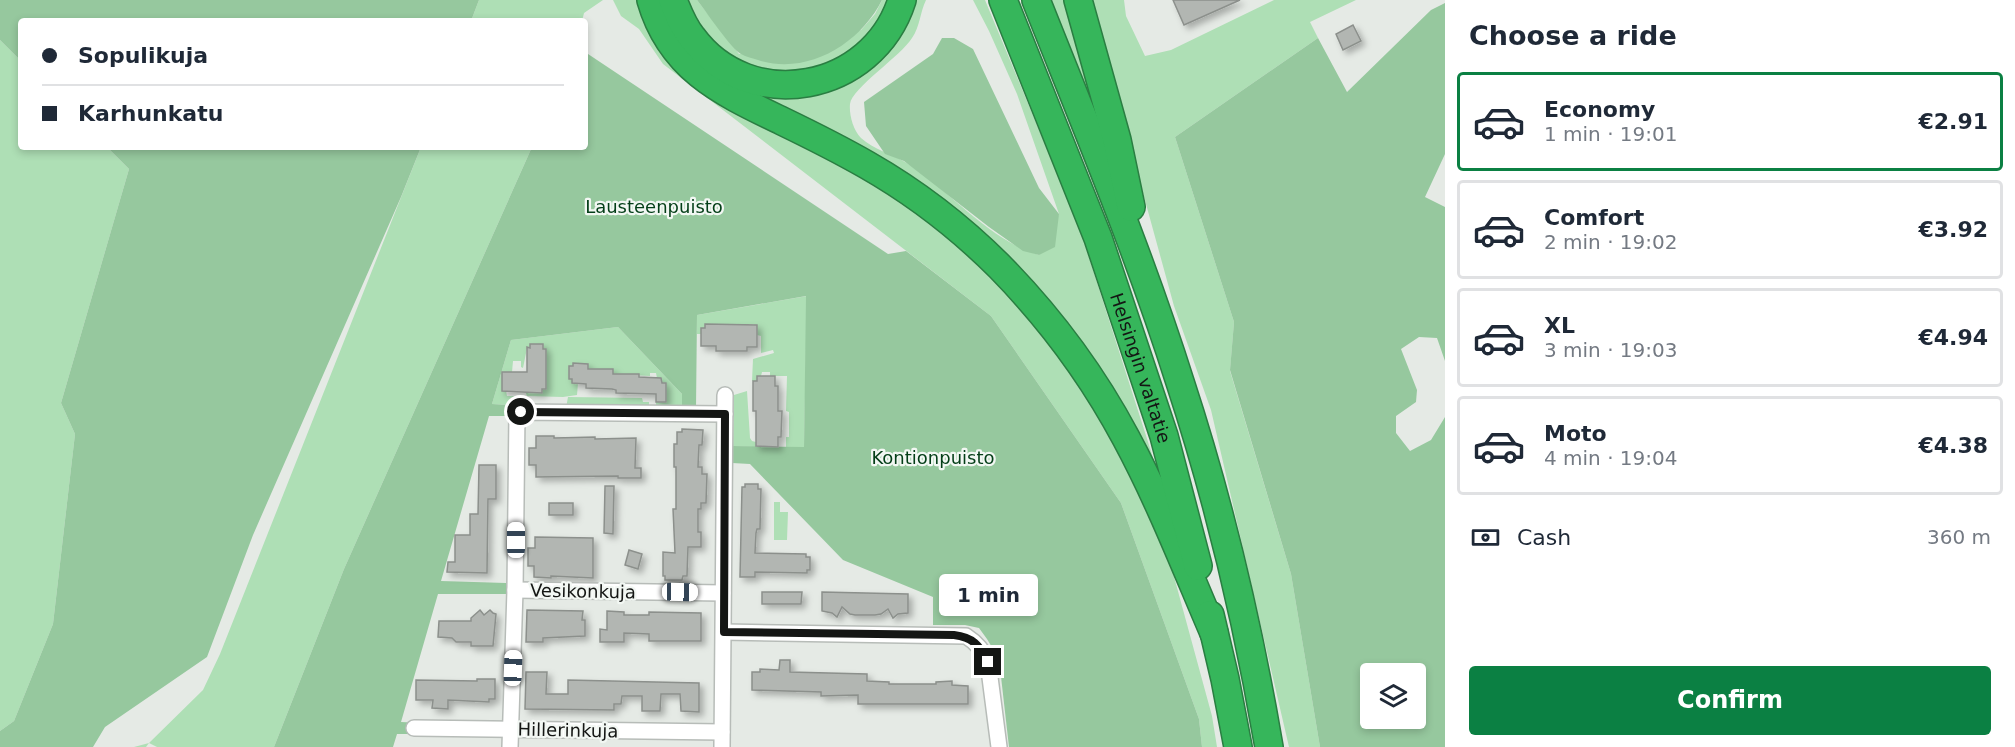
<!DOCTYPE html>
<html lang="en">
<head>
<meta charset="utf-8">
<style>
  body { margin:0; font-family:"DejaVu Sans",sans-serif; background:#f6f6f7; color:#1f2937; height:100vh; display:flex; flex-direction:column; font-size:22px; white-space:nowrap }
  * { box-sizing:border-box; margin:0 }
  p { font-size:20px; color:#747a83 }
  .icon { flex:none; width:33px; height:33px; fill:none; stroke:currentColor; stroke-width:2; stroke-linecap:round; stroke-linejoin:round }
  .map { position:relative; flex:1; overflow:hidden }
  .sheet { display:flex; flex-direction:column; background:#fff; width:570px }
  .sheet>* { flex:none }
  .banner { position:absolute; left:18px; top:18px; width:570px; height:132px; border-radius:6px; box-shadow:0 3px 9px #0003; display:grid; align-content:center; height:132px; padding:0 24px; background:#fff }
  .fabs { position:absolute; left:1360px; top:663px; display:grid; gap:12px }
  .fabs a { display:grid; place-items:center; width:66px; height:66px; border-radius:6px; background:#fff; box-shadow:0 3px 9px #0003; font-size:30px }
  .end { position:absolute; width:27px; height:27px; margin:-14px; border:8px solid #141614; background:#fff; box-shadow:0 0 0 3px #fff }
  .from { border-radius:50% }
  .bubble { position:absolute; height:42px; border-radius:6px; background:#fff; box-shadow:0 3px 9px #0003; font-size:20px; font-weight:800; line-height:42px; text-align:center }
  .car { position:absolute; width:18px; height:36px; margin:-18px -9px; border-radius:8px; box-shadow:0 0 4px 2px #0007; background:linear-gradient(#fff 24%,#345 0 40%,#fff 0 76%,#345 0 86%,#fff 0) }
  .banner b { display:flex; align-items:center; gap:21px; height:57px; font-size:22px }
  .banner b+b { border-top:2px solid #e0e1e3 }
  .banner i { width:15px; height:15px; background:#1f2937 }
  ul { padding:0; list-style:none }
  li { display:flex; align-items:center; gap:18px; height:99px; margin:0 12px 9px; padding:0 12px; border:3px solid #e0e1e3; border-radius:6px }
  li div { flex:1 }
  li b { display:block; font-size:22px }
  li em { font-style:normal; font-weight:800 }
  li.current { border-color:#0b8043 }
  li>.icon { width:54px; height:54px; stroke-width:1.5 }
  h2 { padding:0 24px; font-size:27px; line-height:72px }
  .pay { display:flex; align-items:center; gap:15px; height:66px; padding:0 24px; font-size:22px }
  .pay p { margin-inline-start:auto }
  .primary-button { display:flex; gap:12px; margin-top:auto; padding:12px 24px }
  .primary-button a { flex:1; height:69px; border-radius:6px; background:#0b8043; color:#fff; font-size:24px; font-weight:800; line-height:69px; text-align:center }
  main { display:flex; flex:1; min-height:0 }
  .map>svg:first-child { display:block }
</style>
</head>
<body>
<main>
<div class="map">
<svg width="1445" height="747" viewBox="0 0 1445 747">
  <defs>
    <filter id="shadow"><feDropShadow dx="4" dy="4" stdDeviation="3" flood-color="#0004"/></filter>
  </defs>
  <rect width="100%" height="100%" fill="#e5eae5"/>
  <g fill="#aedfb5">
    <polygon points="479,0 603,0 584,13 582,21 471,21"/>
    <polygon points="613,0 642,0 649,26 899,194 1025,305 1120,445 1170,562 1212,716 1217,747 1202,747 1199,719 1121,503 991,316 663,64 639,29 621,16"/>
    <polygon points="682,0 697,0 739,54 861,30 875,14 882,0 894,0 877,29 838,64 798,74 749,69 708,44"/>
    <path d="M910,0H926C920,12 920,27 912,38C901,56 852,88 850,104C849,114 853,130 861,138C874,150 891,153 905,162C949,189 988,240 1039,255L1059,214L1017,94L989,31L973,0H985L1079,226L1172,517L1010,267L767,108L685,41L813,90Z"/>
    <polygon points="1047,0 1071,0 1107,145"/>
    <polygon points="1090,0 1124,0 1126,16 1145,56 1171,50 1274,0 1356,0 1310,22 1318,38 1175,137 1234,322 1230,371 1291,574 1320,747 1289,747 1211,410 1174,306"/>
    <polygon points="0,40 21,61 21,147 107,147 129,169 61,403 75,434 53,624 14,721 0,731"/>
    <polygon points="421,147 532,147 344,569 274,747 157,747 149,743 146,747 134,747 149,743 203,690 220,654"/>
    <polygon points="807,296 804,447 786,447 786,437 789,437 789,412 786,411 787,376 770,376 770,372 762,372 761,376 757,376 757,381 752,381 753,359 774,353 773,350 761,353 761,336 757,335 757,325 749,324 749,329 741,329 741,324 727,324 727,329 719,329 719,324 706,324 705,328 701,328 701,334 697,334 697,315"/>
    <polygon points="618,327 682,394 682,407 656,407 656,402 666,402 666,384 662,383 657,378 656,373 650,373 650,376 613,374 613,369 588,369 587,364 574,363 573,366 569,367 569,379 572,379 572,383 578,383 577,395 563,397 527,396 525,391 542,393 542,389 546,389 546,349 543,349 543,344 527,348 523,368 521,367 521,361 513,361 512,372 502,372 502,391 506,391 507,396 517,396 518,407 512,407 511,413 509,413 509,405 492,404 511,340"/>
    <polygon points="747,391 750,438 752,441 756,442 756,447 733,446 734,395"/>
    <polygon points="568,397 642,398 643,402 649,402 649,409 566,408"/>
    <polygon points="774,502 780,502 780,512 788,512 787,540 774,540"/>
  </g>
  <g fill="#96c89e" fill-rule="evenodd">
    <polygon points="0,0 479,0 471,21 21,21 21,61 0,40"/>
    <path d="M697,0H882C860,44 807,76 758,60C753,58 746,57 741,54C732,50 705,10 697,0Z"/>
    <path d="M1445,3V154L1425,197L1445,207V361L1437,338L1419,337L1401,349L1417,390L1416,402L1396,416V433L1410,451L1431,440L1445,417V747H1320L1291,574L1230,370L1234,322L1175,137L1318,38L1347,92L1431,10ZM1371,674H1416V718H1371Z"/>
    <polygon points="942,38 954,38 973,49 1039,188 1059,214 1055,247 1039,255 1023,251 989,227 904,161 885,154 866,126 864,102 933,54"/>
    <polygon points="585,52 888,254 906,251 991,316 1121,503 1199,719 1202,747 1009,747 999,659 987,639 979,628 965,625 933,625 933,597 843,560 750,464 732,463 733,446 804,447 806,296 697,315 696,408 682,407 682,394 618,327 511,340 492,404 509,405 509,416 489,416 441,581 506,583 506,594 438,594 401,722 422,723 422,734 397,734 393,747 274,747 344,569 532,147 585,147"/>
    <polygon points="107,147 421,147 401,197 253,535 207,657 105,727 93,747 0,747 0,731 14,721 53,624 75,434 61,403 129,169"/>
  </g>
  <g fill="#b2b6b2" stroke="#8c908c" stroke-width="1.5" filter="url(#shadow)">
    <polygon points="1173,0 1240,0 1184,25"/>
    <polygon points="1353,25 1361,41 1343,50 1336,34"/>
    <polygon points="705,324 757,325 757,347 747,347 747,351 716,351 716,346 701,346 701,328 705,328"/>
    <polygon points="530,344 543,344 543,349 546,349 546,389 542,389 542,393 502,391 502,372 527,372 527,347 530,348"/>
    <polygon points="573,363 588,364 588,369 613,369 613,374 639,374 639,377 661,378 662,383 666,383 666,402 656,402 656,394 616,393 616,390 612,389 586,388 586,384 572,383 572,379 569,379 569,366 573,366"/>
    <polygon points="757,376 775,376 775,386 778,386 778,411 782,411 781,437 778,437 778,447 756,446 756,411 753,411 753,381 757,381"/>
    <polygon points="682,429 703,430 702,445 699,445 698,467 702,467 702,474 707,474 706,503 701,503 701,509 698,509 698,532 701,532 701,547 688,547 687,576 683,576 682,580 665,580 665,576 663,576 663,552 675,553 673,509 676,509 676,467 674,467 674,444 677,444 677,432 682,432"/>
    <polygon points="536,436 554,436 554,438 595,437 595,439 636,438 635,468 641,468 641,478 618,478 618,476 536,477 536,465 529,465 529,448 536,448"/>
    <polygon points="479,465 496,465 496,499 488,499 487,573 447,572 448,562 455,562 455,535 470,535 470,514 478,514"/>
    <polygon points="745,484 758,484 758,489 761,489 760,529 757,529 756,533 755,553 806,554 806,557 810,557 810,570 807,570 807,573 755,572 755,577 740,577 742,487 745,487"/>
    <polygon points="605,486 614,486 613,534 604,533"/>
    <rect x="549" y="503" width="24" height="12"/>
    <polygon points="535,537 593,538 593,578 551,576 551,578 534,577 534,566 528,566 528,548 535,548"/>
    <polygon points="629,550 642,554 638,569 625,565"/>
    <polygon points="762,592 802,592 801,604 762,604"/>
    <polygon points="822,592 908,594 908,613 898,614 893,618 888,609 881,614 875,615 855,615 850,614 842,607 837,617 832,613 822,611"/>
    <polygon points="480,610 484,615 490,610 493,613 496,614 493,646 471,646 471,642 456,642 452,638 438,637 439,621 471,621 471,618"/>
    <polygon points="527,610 583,611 582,620 585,620 585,636 543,638 543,642 526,642"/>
    <polygon points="607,611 624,612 624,615 649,615 649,612 701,613 701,641 649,641 649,634 624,633 624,642 600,642 600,629 607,630"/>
    <polygon points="780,660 790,660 790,672 867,674 867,681 889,682 889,684 936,684 936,682 952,681 952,685 968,686 968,704 858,704 858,695 821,696 821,692 752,690 752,672 760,672 760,669 779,670"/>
    <polygon points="526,672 547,672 546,694 568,694 568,680 699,683 699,712 681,711 680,694 661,694 660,711 642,711 642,696 622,696 621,704 614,704 614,710 525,709"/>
    <polygon points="477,679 495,679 495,699 489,699 489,702 448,700 448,709 432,708 433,700 416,700 416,680 477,681"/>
  </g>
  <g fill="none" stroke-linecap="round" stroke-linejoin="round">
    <g stroke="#b7bcb8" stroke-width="18">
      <g id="street">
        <polyline points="515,590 723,593"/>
        <path d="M724,632L966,636C977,643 983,650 988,662L999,747"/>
        <polyline points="414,728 722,732"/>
        <polyline points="510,747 515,590 517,412 725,414"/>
        <polyline points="722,747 725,395"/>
      </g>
    </g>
    <g stroke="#2a7e42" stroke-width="30">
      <g id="highway">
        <path d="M651,0C671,69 722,92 782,121C811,135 839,149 867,165C916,193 960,227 1000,267C1049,317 1093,376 1126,438C1160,501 1186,568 1214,633"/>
        <path d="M673,0C678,13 683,26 692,37C750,116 873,92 902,0"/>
        <path id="s1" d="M1003,0L1098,238L1164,436L1198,566"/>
        <path d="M1036,0C1086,126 1139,252 1180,382C1219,501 1248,624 1269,747"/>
        <polyline points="1078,0 1117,140 1131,207"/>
        <polyline points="1210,615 1225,679 1238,747"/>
      </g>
    </g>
    <use href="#street" stroke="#fff" stroke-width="15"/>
    <use href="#highway" stroke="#36b65b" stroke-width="27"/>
  </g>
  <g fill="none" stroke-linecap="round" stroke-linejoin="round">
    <path stroke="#141614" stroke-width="8" d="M521,412L725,414L724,632L954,635C972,637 980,645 988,662"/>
  </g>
  <g text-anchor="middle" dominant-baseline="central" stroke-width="4.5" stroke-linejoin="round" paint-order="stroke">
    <g font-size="18" fill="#033e17" stroke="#f2f7f3">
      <text x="654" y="206">Lausteenpuisto</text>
      <text x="933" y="457">Kontionpuisto</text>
    </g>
    <g font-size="18" fill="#141614" stroke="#f2f7f3">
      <text stroke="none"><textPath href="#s1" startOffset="393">Helsingin valtatie</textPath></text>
      <text transform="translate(583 591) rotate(1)">Vesikonkuja</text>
      <text transform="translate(568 730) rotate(1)">Hillerinkuja</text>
    </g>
  </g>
</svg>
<div class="fabs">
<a><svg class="icon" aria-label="layers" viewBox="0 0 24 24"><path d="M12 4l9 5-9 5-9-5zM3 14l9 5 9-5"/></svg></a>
</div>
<i class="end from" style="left:521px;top:412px"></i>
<i class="end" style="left:988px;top:662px"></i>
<div class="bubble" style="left:939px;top:574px;width:99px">1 min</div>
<i class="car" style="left:516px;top:540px;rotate:0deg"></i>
<i class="car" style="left:680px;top:592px;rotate:91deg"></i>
<i class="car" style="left:513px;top:668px;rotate:2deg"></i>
<div class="banner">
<b><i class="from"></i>Sopulikuja</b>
<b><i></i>Karhunkatu</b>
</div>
</div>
<section class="sheet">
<h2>Choose a ride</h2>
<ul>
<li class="current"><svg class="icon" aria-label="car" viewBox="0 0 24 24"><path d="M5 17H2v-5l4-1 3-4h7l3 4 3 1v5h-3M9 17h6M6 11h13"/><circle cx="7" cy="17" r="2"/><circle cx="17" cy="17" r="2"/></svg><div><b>Economy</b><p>1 min · 19:01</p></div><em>€2.91</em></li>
<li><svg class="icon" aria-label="car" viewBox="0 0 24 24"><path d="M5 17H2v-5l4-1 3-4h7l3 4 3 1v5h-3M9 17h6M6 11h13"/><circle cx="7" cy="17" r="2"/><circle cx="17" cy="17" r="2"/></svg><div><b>Comfort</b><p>2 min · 19:02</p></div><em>€3.92</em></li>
<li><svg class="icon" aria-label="car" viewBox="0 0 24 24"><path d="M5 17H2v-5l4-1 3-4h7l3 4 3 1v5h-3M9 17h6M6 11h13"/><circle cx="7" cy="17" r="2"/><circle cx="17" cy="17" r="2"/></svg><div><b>XL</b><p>3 min · 19:03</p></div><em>€4.94</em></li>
<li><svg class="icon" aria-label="car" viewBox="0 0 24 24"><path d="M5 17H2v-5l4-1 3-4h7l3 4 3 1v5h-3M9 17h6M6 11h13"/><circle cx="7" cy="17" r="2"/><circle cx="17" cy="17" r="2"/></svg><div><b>Moto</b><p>4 min · 19:04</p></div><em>€4.38</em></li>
</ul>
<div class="pay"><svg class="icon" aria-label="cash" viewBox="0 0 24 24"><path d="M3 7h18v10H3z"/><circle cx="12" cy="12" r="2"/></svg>Cash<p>360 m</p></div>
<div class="primary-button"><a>Confirm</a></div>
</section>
</main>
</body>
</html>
